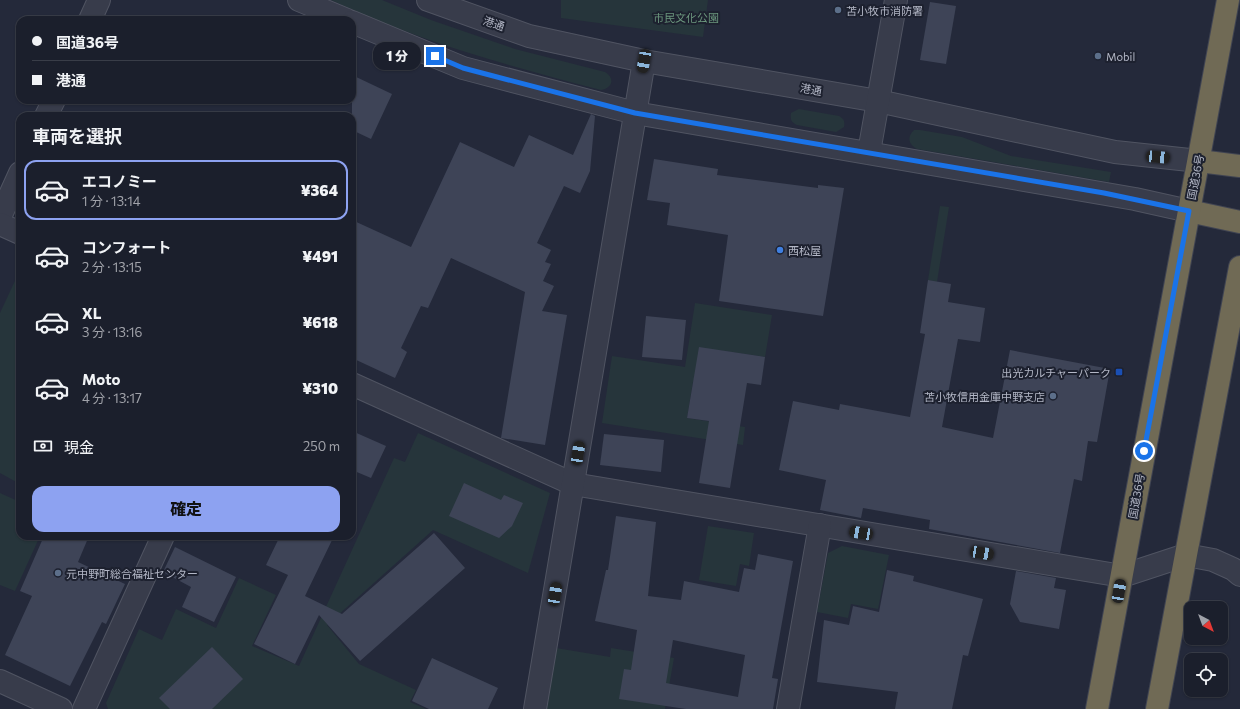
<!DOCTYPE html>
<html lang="ja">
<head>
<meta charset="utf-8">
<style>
  body { margin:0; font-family:Commissioner,"Noto Sans JP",sans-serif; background:#242734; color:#f1f3f6; height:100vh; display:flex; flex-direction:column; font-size:15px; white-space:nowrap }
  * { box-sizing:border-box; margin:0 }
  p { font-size:13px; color:#a0a2a9 }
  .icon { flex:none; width:22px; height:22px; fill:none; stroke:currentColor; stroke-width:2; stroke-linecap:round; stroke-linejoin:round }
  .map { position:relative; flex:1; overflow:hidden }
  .sheet { position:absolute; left:16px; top:112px; width:340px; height:428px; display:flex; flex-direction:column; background:#1b1f2c; border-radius:12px; box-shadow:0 1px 3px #0004,0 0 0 1px #393d48 }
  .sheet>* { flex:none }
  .hud { position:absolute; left:16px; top:16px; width:340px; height:88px; border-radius:12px; box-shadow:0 1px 3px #0004,0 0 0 1px #393d48; display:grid; align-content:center; height:88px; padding:0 16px; background:#1b1f2c }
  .needle { width:26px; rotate:139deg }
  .controls { position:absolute; left:1184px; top:601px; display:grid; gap:8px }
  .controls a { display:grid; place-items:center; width:44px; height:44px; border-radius:8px; background:#1b1f2c; box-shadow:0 1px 3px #0004,0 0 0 1px #393d48; font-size:20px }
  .end { position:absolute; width:18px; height:18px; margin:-9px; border:5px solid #1a73e8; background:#fff; box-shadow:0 0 0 2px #fff }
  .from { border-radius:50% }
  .bubble { position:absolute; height:28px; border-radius:12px; background:#1b1f2c; box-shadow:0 1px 3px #0004,0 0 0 1px #393d48; font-size:13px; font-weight:800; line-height:28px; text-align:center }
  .car { position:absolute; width:12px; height:24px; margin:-12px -6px; border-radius:5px; box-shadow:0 0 3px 1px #0007; background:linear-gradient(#222 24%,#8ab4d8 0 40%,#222 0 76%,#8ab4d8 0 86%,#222 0) }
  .hud b { display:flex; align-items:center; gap:14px; height:38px; font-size:15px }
  .hud b+b { border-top:1px solid #393d48 }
  .hud i { width:10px; height:10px; background:#f1f3f6 }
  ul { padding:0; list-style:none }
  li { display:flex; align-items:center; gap:12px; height:60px; margin:0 8px 6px; padding:0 8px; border:2px solid transparent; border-radius:12px }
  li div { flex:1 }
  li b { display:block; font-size:15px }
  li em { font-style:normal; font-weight:800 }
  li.current { border-color:#8da2f1 }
  li>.icon { width:36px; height:36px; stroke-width:1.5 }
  h2 { padding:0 16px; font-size:18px; line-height:48px }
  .pay { display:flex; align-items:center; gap:10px; height:44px; padding:0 16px; font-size:15px }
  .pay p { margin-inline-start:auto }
  .action { display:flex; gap:8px; margin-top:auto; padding:8px 16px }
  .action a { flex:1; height:46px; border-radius:12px; background:#8da2f1; color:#111; font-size:16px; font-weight:800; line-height:46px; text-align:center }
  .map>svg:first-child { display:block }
</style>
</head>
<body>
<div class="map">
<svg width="1240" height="709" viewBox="0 0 1240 709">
  <rect width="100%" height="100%" fill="#24293a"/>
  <g fill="#26353b">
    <path d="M331,0H382L431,20L515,49L605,72C615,78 613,88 601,90C509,66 417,41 331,0Z"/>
    <polygon points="561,0 708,0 703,37 561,18"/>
    <path d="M799,109L839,116C844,119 845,121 844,127L836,132L797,125C791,122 790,120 791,113Z"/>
    <path d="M914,130H920L962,137L1011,156L1111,172L1109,182L917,149C908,144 907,137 914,130Z"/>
    <polygon points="940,206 949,207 937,282 928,280"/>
    <polygon points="20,270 20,484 0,473 0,313"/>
    <polygon points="695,303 772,315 765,357 716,350 693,382 687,418 745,427 743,445 602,423 612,356 685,367"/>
    <polygon points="418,433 550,493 528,573 433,530 327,625 359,664 416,690 410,702 426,709 108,709 106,703 139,629 162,640 176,609 216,628 239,578 276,595 252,646 299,666 394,458 405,462"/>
    <polygon points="0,493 20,502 20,536 40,536 15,591 0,585"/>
    <polygon points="708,526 754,533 749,566 740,564 736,586 699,580"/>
    <polygon points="842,546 889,555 878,609 851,604 848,618 817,612 828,553"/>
    <polygon points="556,648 610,657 611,648 674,658 665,709 546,709"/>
  </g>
  <g fill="#3e4457" fill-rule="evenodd">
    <polygon points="930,2 956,6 946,64 920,60"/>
    <polygon points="352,75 392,94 371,139 352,130"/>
    <polygon points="591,114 595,116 590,171 580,193 564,186 537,243 551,250 545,262 551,264 543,281 554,286 542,311 567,315 545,445 501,438 525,292 451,258 428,308 421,306 401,348 407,352 395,378 352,358 352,220 411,247 460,142 514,167 529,135 573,155"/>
    <polygon points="654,159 718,169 717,175 818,188 818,185 844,188 823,316 719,301 728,235 667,225 670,203 647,200"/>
    <polygon points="928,280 951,284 948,302 985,308 980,342 958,339 942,427 993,438 1010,350 1110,369 1097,442 1088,441 1082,481 1074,479 1060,553 929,529 930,520 863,508 861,518 820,510 826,480 779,470 793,401 839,410 840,404 910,417 925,334 920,333"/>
    <polygon points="646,316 686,320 682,360 642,357"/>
    <polygon points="699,347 765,357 761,385 747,383 730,488 699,483 709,421 687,418"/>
    <polygon points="352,431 386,446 371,478 352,470"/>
    <polygon points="604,434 664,440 661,472 600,465"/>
    <polygon points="464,483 501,500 504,495 523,503 512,526 499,538 449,516"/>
    <path d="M616,516L656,522L648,596L681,600L684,581L739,592L744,568L755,570L758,554L793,561L772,678L778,679L773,709H686L619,699L624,669L631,670L637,630L595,621L606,570H608ZM673,640L745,655L738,697L666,683Z"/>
    <polygon points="434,533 465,568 360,661 319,615 295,664 254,644 288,575 266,565 280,536 334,536 305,596 342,614"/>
    <polygon points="44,536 89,536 78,562 125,584 106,624 102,622 70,686 5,655 32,596 20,591"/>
    <polygon points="175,547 236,577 214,622 182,607 191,587 163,572"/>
    <polygon points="887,570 914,576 913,581 983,599 968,656 963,655 952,709 895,709 898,692 817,682 824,620 849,625 853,606 879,612"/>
    <polygon points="1016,571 1056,578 1054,588 1066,590 1059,629 1020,622 1010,604"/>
    <polygon points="212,647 243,679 212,709 170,709 159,698"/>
    <polygon points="432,658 498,688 488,709 429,709 412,701"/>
  </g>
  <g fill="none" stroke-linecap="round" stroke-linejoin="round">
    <g stroke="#505462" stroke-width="24">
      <g id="minor">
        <polyline points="299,0 347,20"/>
        <polyline points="428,0 529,36 644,61 878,101 1115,152 1199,161"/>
        <polyline points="90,20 99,0"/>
        <polyline points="352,22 463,68 635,113 1135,199 1189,211"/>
        <polyline points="46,116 54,100"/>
        <polyline points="869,152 896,0"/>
        <polyline points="0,217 20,173"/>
        <polyline points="0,224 20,233"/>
        <polyline points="352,384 573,484 1122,576 1186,555 1213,560 1233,569 1240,575"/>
        <polyline points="0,681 61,709"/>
        <polyline points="84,709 163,536"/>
        <polyline points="535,709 644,61"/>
        <polyline points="788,709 820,525"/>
      </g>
    </g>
    <g stroke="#404452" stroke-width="24">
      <g id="highway">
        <polyline points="1199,161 1240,166"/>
        <polyline points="1189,211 1240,222"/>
        <polyline points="1097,709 1228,0"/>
        <polyline points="1157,709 1240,267"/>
      </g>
    </g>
    <use href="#minor" stroke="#383c4b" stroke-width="22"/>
    <use href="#highway" stroke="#706a55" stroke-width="22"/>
  </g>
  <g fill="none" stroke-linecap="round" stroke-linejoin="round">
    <polyline stroke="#1a73e8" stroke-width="5" points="435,56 463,68 635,113 1104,193 1189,211 1144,451"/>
  </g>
  <g fill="#5c6f8a" stroke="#1d212f" stroke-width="1.5">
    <circle cx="838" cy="10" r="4"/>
    <circle cx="1098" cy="56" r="4"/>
    <circle cx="1053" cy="396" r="4"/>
    <circle cx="58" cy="573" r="4"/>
  </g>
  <circle fill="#3f7fe0" stroke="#1d212f" stroke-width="1.5" cx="780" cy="250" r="4"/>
  <rect fill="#1a4fb4" stroke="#1d212f" stroke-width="1.5" x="1115" y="368" width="8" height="8" rx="2"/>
  <g text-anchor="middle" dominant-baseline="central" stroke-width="4" stroke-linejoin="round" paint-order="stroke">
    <g font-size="11" fill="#b3b7c6" stroke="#1d212f" text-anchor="start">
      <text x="846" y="10">苫小牧市消防署</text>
      <text x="1106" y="56">Mobil</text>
      <text x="788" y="250">西松屋</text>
      <text x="1111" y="372" text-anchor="end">出光カルチャーパーク</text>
      <text x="1045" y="396" text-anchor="end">苫小牧信用金庫中野支店</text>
      <text x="66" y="573">元中野町総合福祉センター</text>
    </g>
    <g font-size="11" fill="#6b967d" stroke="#1d212f">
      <text x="686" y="17">市民文化公園</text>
    </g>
    <g font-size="11" fill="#b3b7c6" stroke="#1d212f">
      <text transform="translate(494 23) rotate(19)">港通</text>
      <text transform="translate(811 89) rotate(10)">港通</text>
      <text transform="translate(1195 177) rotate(-79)">国道36号</text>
      <text transform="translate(1136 496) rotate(-80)">国道36号</text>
    </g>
  </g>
</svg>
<div class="controls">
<a><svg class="needle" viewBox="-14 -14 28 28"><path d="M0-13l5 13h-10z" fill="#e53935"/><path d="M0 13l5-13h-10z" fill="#a0a2a9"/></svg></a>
<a><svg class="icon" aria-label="locate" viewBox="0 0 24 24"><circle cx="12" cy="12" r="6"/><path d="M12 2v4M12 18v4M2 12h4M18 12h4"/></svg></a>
</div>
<i class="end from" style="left:1144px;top:451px"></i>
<i class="end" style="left:435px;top:56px"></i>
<div class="bubble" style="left:373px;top:42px;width:48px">1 分</div>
<i class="car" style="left:644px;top:61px;rotate:190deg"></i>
<i class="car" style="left:1158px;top:157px;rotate:95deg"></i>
<i class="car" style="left:578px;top:453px;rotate:9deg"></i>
<i class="car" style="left:861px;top:533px;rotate:280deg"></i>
<i class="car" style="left:982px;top:553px;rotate:100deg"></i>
<i class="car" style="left:1119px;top:591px;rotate:10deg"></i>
<i class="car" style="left:555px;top:594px;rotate:9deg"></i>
<div class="hud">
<b><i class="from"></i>国道36号</b>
<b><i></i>港通</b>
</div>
<section class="sheet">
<h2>車両を選択</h2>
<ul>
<li class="current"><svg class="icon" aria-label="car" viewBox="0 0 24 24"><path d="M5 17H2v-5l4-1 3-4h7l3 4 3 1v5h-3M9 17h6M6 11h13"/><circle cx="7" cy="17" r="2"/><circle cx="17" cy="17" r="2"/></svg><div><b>エコノミー</b><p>1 分 · 13:14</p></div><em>¥364</em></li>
<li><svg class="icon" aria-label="car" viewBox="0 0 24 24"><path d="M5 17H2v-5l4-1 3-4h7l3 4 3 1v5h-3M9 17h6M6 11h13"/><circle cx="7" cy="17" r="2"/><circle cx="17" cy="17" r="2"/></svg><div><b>コンフォート</b><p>2 分 · 13:15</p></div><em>¥491</em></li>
<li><svg class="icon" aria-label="car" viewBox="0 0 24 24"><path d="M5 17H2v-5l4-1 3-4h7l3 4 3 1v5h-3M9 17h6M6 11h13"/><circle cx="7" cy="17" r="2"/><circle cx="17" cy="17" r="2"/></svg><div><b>XL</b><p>3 分 · 13:16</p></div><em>¥618</em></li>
<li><svg class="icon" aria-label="car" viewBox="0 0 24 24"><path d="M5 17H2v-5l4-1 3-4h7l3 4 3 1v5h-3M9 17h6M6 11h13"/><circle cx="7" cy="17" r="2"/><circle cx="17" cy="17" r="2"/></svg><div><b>Moto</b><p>4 分 · 13:17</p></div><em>¥310</em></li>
</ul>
<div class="pay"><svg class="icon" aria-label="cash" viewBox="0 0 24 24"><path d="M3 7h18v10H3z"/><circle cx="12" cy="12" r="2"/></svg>現金<p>250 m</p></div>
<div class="action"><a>確定</a></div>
</section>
</div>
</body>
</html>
